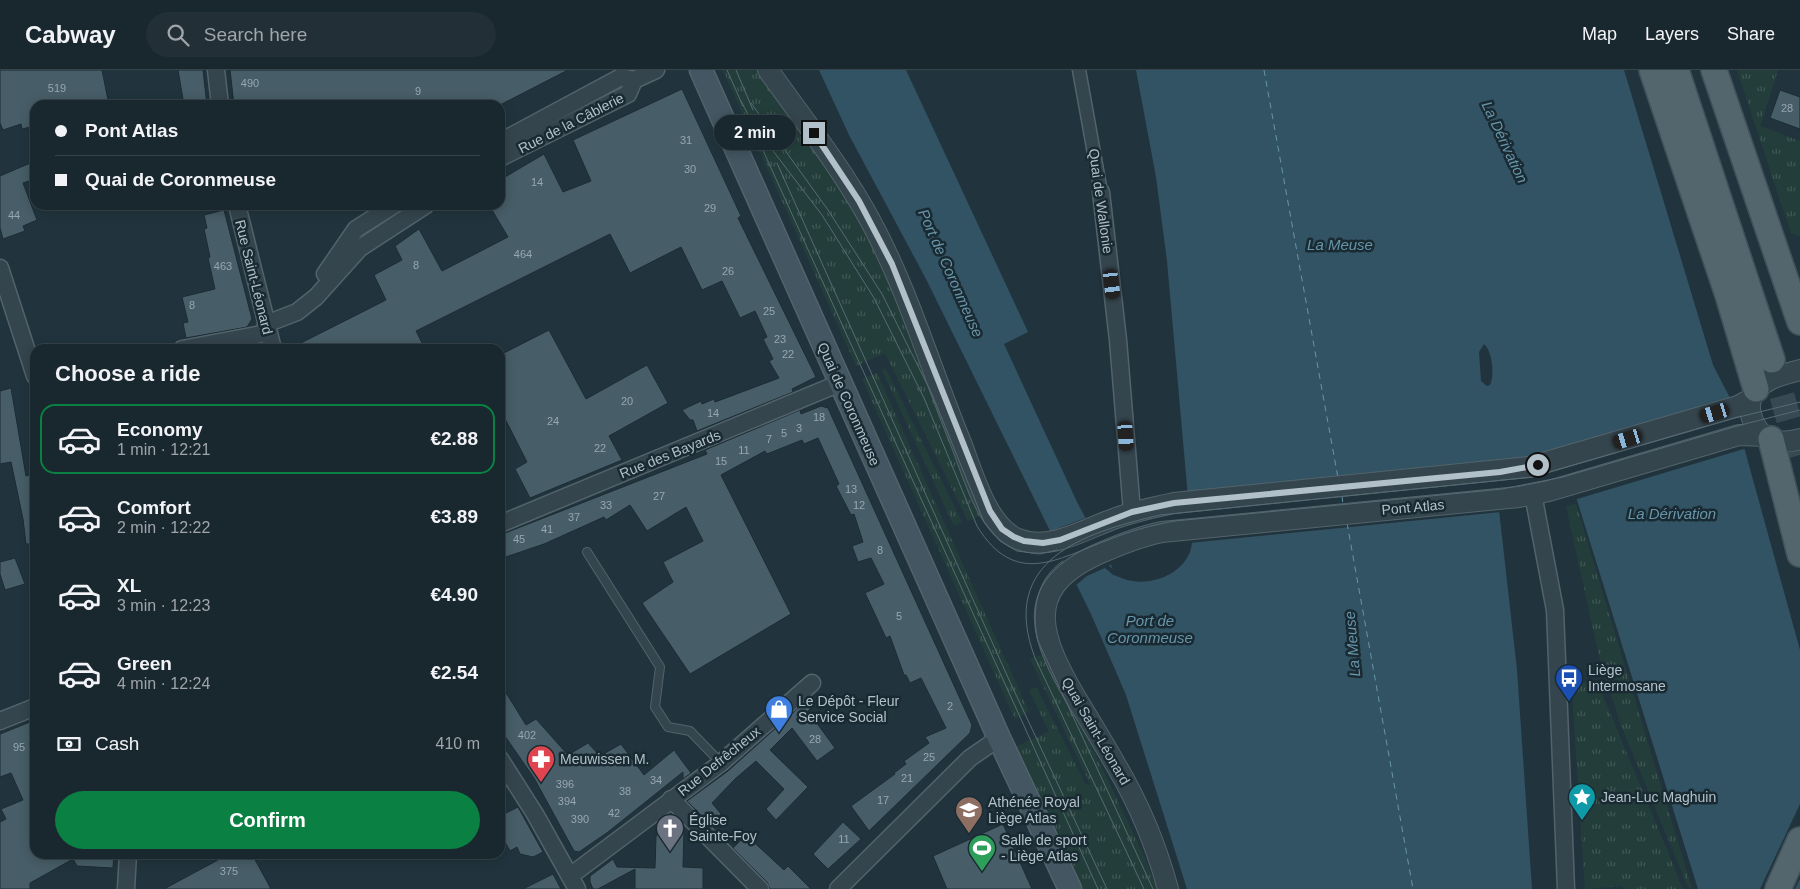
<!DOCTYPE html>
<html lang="en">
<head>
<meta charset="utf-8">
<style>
  body { margin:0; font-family:Helvetica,sans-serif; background:#222f36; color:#f1f3f6; height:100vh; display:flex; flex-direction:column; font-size:19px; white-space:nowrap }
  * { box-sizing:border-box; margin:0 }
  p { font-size:16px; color:#9fa5aa }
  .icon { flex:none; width:28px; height:28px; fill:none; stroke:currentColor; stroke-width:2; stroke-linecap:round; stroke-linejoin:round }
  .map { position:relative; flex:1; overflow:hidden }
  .drawer { position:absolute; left:30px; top:274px; width:475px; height:515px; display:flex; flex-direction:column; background:#19272e; border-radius:15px; box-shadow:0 2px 12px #0003,0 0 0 1px #37444a }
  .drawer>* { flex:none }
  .hud { position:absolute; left:30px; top:30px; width:475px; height:110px; border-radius:15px; box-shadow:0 2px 12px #0003,0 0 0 1px #37444a; display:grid; align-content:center; height:110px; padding:0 25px; background:#19272e }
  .end { position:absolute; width:22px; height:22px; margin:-11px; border:6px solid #b1c0c9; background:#111; box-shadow:0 0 0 2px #111 }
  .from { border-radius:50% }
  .bubble { position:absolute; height:35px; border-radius:18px; background:#19272e; box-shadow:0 2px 12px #0003,0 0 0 1px #37444a; font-size:16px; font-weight:700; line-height:35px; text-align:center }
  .car { position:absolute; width:15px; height:30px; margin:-15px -8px; border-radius:6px; box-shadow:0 0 4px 1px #0007; background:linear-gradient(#222 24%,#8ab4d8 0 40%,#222 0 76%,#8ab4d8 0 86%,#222 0) }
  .hud b { display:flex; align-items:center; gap:18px; height:48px; font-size:19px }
  .hud b+b { border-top:1px solid #37444a }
  .hud i { width:12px; height:12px; background:#f1f3f6 }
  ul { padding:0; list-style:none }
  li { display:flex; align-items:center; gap:15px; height:70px; margin:0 10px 8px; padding:0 15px; border:2px solid transparent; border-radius:15px }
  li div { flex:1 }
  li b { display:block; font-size:19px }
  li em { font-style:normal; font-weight:700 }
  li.active { border-color:#0b8043 }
  li>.icon { width:45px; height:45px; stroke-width:1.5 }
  h2 { padding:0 25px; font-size:22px; line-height:60px }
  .pay { display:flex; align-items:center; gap:12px; height:55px; padding:0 25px; font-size:19px }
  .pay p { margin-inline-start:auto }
  .cta { display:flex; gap:10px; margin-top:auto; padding:10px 25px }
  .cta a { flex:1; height:58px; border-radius:30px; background:#0b8043; color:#fff; font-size:20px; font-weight:700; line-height:58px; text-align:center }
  header { display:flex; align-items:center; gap:30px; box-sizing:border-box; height:70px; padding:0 25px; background:#19272e; border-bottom:1px solid #37444a }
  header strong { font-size:24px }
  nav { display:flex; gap:28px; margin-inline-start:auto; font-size:18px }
  .search { width:350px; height:45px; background:#222f36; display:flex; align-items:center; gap:12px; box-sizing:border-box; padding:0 18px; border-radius:28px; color:#9fa5aa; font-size:19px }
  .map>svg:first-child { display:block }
</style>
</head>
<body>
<header>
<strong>Cabway</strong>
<div class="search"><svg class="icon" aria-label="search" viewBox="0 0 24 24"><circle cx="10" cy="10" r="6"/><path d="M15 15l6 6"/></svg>Search here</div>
<nav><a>Map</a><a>Layers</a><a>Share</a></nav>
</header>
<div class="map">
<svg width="1800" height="819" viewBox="0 0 1800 819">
  <defs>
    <pattern id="grass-tufts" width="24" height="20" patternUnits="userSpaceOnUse" patternTransform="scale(1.25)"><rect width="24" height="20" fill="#233e3a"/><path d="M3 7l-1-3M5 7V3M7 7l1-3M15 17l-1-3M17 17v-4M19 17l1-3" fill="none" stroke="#415855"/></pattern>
  </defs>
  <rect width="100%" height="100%" fill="#21343d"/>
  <g fill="url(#grass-tufts)">
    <polygon points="723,0 756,0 764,7 841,118 879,185 985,443 968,451 885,283 856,296"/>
    <polygon points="1737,0 1778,0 1760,56 1800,71 1800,166 1791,163"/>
    <polygon points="886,299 962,452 954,456 882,300"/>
    <polygon points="877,303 1029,642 1015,649 862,309"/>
    <polygon points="1576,434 1692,819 1688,817 1621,655 1600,590 1566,436"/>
    <polygon points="1047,583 1145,788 1157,819 1083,819 1017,676 1049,662 1029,620 1036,617 1085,713 1091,716 1030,589"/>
    <polygon points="1587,612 1594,613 1601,621 1683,819 1624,819 1622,816 1585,819 1572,621 1574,615"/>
  </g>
  <path fill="#325364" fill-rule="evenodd" d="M819,0H906L1028,262L1004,274L1078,434L1117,506C1144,521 1190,505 1192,472L1167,191L1156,107L1136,0H1624L1713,295L1731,330L1800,580V819H1698L1562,382L1494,396L1517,600L1532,819H1187L1126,625L1091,544L926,209L849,65ZM1484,274C1492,280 1495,306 1490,315L1487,316L1481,311L1479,282Z"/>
  <g fill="#21343d">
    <polygon points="1734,330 1747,378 1574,430 1560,384 1642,353"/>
    <polygon points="1496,398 1501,442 1189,473 1184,424 1278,414 1280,411 1284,413 1395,402 1397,399 1401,401"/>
    <polygon points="1088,447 1111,494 1109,496 1123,506 1139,508 1129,509 1113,505 1105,498 1087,506 1075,516 1048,462"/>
    <polygon points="1800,734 1800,809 1795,819 1760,819"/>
  </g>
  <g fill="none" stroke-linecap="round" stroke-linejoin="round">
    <g stroke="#6795aa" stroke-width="1" stroke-dasharray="6 5" stroke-linecap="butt">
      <polyline points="1264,0 1338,408"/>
      <polyline points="1342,426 1343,435"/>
      <polyline points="1347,453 1413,819"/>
    </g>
  </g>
  <g fill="#475d67" stroke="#1c2c34">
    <polygon points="0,0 102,0 109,35 35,35 35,56 22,59 21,54 3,60 0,53"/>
    <polygon points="178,0 203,0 207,35 184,35"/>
    <polygon points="230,0 568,0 500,35 234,35"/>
    <polygon points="682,19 741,146 738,148 816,307 792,319 793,322 697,361 693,350 690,350 682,340 701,331 702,334 714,329 715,332 779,308 769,291 773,289 763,269 767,267 755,241 740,248 722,211 702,220 681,177 630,203 610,164 416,261 425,279 289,279 386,230 374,205 402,190 395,176 419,159 442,201 508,167 489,135 500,135 500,110 544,84 563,122 591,111 573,70"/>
    <polygon points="1780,20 1800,27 1800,59 1770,48"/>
    <polygon points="35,91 35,109 23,113 37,150 23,156 25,161 3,169 0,158 0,106"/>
    <polygon points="224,140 252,249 247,257 186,268 183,253 188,252 182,227 215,219 208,188 210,187 204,159 207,158 204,145"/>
    <polygon points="549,260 586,329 647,295 668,333 609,366 622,390 530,428 515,399 527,392 500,339 500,285"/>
    <polygon points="11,318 26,406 35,403 35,474 26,474 23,449 11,392 0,394 0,321"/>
    <polygon points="821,336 828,338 972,655 970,663 869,761 851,736 895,704 894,703 906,694 904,691 929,673 925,667 946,658 921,608 910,613 906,605 904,605 890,566 886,568 865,523 884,514 871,488 858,492 852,476 863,472 854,444 851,445 836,416 839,414 818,368 804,374 802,370 767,384 765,381 721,405 791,544 690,604 642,533 673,512 663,492 703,471 686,437 647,461 630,435 606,450 604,447 544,474 500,489 500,465 707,384 705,380 800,340 801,344"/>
    <polygon points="15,488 25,514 5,520 0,504 0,492"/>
    <polygon points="500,613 526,655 536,649 568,685 588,673 600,686 621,674 644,705 674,680 691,703 683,709 683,702 608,762 579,782 574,781 534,708 500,659"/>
    <polygon points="806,631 812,637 808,641 835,678 817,691 792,658 770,680 808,717 776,750 766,739 784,719 756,691 735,709 712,733 721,744 710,754 687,731 728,701"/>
    <polygon points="35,650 35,784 114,784 113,798 77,796 73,789 30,813 30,819 0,819 0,752 6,749 1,739 23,730 11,703 0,707 0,664"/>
    <polygon points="518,737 543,782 533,787 520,784 517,777 510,781 500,763 500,746"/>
    <polygon points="843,752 861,769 828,799 813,784"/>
    <polygon points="1003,754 1032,819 947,819 933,786"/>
    <polygon points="664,759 684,759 683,797 703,798 703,819 635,819 635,799 598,819 593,819 590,812 590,806 613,789 617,797 655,798 656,766"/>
    <polygon points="746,765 784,800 788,796 811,819 770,819 767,812 733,778"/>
    <polygon points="229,784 252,784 271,819 164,819"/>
    <polygon points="553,804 561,819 523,819"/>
  </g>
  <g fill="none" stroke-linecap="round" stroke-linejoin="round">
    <polyline stroke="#374952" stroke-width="25" stroke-dasharray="25 12" stroke-linecap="butt" points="1772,290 1800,390"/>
    <g stroke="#53636b" stroke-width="10">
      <polyline id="service" points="587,482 660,597 655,637 668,657 690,661 721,693"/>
    </g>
    <g stroke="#53636b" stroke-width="15">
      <polyline id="pedestrian" points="1079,0 1101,122"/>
    </g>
    <g stroke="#53636b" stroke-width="19">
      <g id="minor">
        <polyline points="216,0 220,35"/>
        <polyline points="500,72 621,7 634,10 656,0"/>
        <polyline points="500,88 628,24 634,10"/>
        <polyline points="1101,122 1118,270 1132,442"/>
        <polyline points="237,135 273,279"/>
        <polyline points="0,198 35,306"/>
        <polyline points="325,204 356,159 394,135"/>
        <polyline points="266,254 297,242 316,227 360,178 426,135"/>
        <polyline points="182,279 267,263"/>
        <polyline points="1533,424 1555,540 1566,819"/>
        <polyline points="500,454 840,313"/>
        <polyline points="0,651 35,637"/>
        <polyline points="500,689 535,744 577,819"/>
        <polyline points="671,729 760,819"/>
        <polyline points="570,806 721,693 812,613"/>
        <polyline points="126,819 128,784"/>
        <polyline points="838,819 970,688 999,668"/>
      </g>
    </g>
    <g stroke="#53636b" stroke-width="22">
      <g id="tertiary">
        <path d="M768,0C803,49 841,97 870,150C908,220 930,297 960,370C972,400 986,456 1018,469C1051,482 1088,457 1119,447C1137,441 1155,437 1174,433L1529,397L1738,336L1751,329"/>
        <path d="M1800,300C1786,304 1769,307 1758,318C1742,332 1752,361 1770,369C1780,373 1790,372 1800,369"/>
        <path d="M1168,819C1156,775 1140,736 1117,697C1104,674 1090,651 1076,628C1043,571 1020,521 1094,486C1116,476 1138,467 1162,462L1519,427L1549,421L1739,365L1765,366"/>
      </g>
    </g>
    <g stroke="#53636b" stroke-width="25">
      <polyline id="secondary" points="701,0 999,668 1070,819"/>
    </g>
    <g stroke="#415159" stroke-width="28">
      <g id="primary">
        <polyline points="1652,0 1728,225 1756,319"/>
        <polyline points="1676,0 1772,290"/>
        <polyline points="1714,0 1800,252"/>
        <polyline points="1771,369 1800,484"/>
        <polyline points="1778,819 1800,770"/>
      </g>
    </g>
    <use href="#service" stroke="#35454d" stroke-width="8"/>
    <use href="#pedestrian" stroke="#35454d" stroke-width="12"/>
    <use href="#minor" stroke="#35454d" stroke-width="16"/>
    <use href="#tertiary" stroke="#35454d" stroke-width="20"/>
    <use href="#secondary" stroke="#435661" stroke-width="22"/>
    <use href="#primary" stroke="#53656d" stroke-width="25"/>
    <g stroke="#576b75" stroke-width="1">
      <polyline points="727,0 743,36"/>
      <polyline points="736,0 753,40"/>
      <path d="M741,31L754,56L822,145L874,228L924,328L977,456C1015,518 1057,489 1108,470C1130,461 1152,455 1175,451L1502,419L1563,407L1737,356L1800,340"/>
      <polyline points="751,33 828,140 882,224 932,324 984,452 1000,471 1017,481 1040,484 1057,480"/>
      <polyline points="757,67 1098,819"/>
      <polyline points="777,93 1010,612 1107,819"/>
      <path d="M1063,491C1036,509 1031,542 1038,571L1153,819"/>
      <path d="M1144,819L1035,588C998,490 1083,463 1160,445L1533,407L1735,348L1800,332"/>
    </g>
  </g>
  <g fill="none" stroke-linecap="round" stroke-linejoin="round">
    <polyline stroke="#b1c0c9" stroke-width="6" points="814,63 859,131 892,194 990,441 1002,459 1014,467 1024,471 1043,473 1060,470 1132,442 1174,433 1500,402 1538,395"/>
  </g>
  <defs>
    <g id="bus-pin" transform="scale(1.4375)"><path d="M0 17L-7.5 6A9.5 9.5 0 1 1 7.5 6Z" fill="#1a4fb4" stroke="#1a2a32"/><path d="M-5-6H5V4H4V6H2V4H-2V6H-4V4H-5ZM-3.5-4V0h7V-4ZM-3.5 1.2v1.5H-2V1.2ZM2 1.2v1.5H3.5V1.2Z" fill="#fff"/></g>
    <g id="shop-pin" transform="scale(1.4375)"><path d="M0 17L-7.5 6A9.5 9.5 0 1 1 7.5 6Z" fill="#3f7fe0" stroke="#1a2a32"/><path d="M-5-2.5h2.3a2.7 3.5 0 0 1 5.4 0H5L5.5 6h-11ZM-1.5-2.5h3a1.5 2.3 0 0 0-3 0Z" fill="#fff"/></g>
    <g id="pharmacy-pin" transform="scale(1.4375)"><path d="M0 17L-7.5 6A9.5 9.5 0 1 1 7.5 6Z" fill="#e0444e" stroke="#1a2a32"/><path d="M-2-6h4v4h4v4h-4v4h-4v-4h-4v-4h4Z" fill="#fff"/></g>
    <g id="sight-pin" transform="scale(1.4375)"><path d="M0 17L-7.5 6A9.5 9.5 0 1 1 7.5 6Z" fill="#0f9aa8" stroke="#1a2a32"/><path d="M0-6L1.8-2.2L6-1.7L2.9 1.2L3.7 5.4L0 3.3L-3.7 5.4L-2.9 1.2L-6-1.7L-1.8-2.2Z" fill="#fff"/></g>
    <g id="school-pin" transform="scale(1.4375)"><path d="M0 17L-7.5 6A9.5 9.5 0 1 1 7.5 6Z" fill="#8d6e63" stroke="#1a2a32"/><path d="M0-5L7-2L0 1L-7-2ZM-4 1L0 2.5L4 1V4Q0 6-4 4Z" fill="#fff"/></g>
    <g id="church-pin" transform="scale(1.4375)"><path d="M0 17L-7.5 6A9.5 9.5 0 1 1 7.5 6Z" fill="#6b7280" stroke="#1a2a32"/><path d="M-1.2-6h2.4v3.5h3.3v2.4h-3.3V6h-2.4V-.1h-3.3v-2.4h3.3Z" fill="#fff"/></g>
    <g id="stadium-pin" transform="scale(1.4375)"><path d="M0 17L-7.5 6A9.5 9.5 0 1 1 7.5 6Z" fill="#2e9e5b" stroke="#1a2a32"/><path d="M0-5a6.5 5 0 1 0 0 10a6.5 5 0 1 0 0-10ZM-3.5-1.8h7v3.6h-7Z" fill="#fff"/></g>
  </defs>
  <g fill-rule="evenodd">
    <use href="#bus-pin" x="1569" y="608"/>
    <use href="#shop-pin" x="779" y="639"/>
    <use href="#pharmacy-pin" x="541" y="689"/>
    <use href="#sight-pin" x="1582" y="727"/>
    <use href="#school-pin" x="969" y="740"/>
    <use href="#church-pin" x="670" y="758"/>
    <use href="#stadium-pin" x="982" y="778"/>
  </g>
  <g text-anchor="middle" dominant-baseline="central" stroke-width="5" stroke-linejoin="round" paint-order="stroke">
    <g font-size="11" fill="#96a7b0">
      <text x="250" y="13">490</text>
      <text x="57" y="18">519</text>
      <text x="418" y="21">9</text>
      <text x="1787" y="38">28</text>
      <text x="686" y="70">31</text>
      <text x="690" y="99">30</text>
      <text x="537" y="112">14</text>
      <text x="710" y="138">29</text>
      <text x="14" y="145">44</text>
      <text x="523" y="184">464</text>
      <text x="416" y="195">8</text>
      <text x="223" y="196">463</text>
      <text x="728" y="201">26</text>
      <text x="192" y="235">8</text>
      <text x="769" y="241">25</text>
      <text x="780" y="269">23</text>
      <text x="788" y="284">22</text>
      <text x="627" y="331">20</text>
      <text x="713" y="343">14</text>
      <text x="819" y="347">18</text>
      <text x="553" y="351">24</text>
      <text x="799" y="358">3</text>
      <text x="784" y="363">5</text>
      <text x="769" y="369">7</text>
      <text x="600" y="378">22</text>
      <text x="744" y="380">11</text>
      <text x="721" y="391">15</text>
      <text x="851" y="419">13</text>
      <text x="659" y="426">27</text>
      <text x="606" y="435">33</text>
      <text x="859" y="435">12</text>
      <text x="574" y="447">37</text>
      <text x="547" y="459">41</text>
      <text x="519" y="469">45</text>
      <text x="880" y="480">8</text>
      <text x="899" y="546">5</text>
      <text x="950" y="636">2</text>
      <text x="527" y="665">402</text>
      <text x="815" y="669">28</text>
      <text x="19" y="677">95</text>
      <text x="929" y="687">25</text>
      <text x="907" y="708">21</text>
      <text x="656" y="710">34</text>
      <text x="565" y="714">396</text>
      <text x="625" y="721">38</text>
      <text x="883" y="730">17</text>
      <text x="567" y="731">394</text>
      <text x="614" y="743">42</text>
      <text x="580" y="749">390</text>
      <text x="844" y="769">11</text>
      <text x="229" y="801">375</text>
    </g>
    <g font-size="14" fill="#b1c0c9" stroke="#1a2a32">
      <text transform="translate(571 53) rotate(-27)">Rue de la Câblerie</text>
      <text transform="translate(1101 131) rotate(82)">Quai de Wallonie</text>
      <text transform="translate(254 207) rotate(76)">Rue Saint-Léonard</text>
      <text transform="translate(849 334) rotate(66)">Quai de Coronmeuse</text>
      <text transform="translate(670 384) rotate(-22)">Rue des Bayards</text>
      <text transform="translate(1413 437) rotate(-5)">Pont Atlas</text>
      <text transform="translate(1096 661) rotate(60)">Quai Saint-Léonard</text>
      <text transform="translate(719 691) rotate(-39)">Rue Defrêcheux</text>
    </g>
    <g font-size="14" fill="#b1c0c9" stroke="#1a2a32" text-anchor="start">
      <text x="1588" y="600">Liège<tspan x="1588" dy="16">Intermosane</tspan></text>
      <text x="798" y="631">Le Dépôt - Fleur<tspan x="798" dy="16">Service Social</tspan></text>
      <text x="560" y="689">Meuwissen M.</text>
      <text x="1601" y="727">Jean-Luc Maghuin</text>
      <text x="988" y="732">Athénée Royal<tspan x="988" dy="16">Liège Atlas</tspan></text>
      <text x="689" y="750">Église<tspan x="689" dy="16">Sainte-Foy</tspan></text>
      <text x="1001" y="770">Salle de sport<tspan x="1001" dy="16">- Liège Atlas</tspan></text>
    </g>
    <g font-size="15" font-style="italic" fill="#6795aa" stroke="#1a2a32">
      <text transform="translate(1505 72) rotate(65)">La Dérivation</text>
      <text x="1340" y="174">La Meuse</text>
      <text transform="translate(951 203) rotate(66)">Port de Coronmeuse</text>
      <text x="1672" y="443">La Dérivation</text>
      <text x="1150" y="550">Port de<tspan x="1150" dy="17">Coronmeuse</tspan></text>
      <text transform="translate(1352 574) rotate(-95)">La Meuse</text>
    </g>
  </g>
</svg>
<i class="end from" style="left:1538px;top:395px"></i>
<i class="end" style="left:814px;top:63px"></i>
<div class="bubble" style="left:714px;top:45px;width:82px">2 min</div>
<i class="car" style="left:1112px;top:214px;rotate:173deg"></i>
<i class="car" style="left:1715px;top:343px;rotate:253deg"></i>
<i class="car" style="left:1126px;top:366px;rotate:176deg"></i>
<i class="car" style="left:1628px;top:369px;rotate:253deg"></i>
<div class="hud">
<b><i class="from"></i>Pont Atlas</b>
<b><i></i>Quai de Coronmeuse</b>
</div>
<section class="drawer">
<h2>Choose a ride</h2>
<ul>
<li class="active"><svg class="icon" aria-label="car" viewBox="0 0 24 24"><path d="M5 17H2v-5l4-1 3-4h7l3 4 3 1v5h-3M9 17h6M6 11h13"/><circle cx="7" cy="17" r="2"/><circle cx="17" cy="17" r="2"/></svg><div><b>Economy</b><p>1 min · 12:21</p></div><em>€2.88</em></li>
<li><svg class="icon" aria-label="car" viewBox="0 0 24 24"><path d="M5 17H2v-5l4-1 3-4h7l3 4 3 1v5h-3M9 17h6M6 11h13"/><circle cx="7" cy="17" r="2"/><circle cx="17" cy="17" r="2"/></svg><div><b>Comfort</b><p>2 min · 12:22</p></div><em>€3.89</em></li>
<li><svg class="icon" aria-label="car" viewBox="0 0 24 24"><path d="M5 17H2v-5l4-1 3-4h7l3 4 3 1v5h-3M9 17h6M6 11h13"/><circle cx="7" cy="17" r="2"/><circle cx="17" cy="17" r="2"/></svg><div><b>XL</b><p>3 min · 12:23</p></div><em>€4.90</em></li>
<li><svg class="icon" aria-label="car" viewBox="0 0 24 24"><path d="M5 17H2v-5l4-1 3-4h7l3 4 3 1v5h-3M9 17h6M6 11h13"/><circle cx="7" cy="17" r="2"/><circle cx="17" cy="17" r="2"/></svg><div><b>Green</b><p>4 min · 12:24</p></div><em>€2.54</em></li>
</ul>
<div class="pay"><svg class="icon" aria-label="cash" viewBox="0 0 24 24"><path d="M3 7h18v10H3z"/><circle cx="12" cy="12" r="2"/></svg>Cash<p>410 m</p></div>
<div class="cta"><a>Confirm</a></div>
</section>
</div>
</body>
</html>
